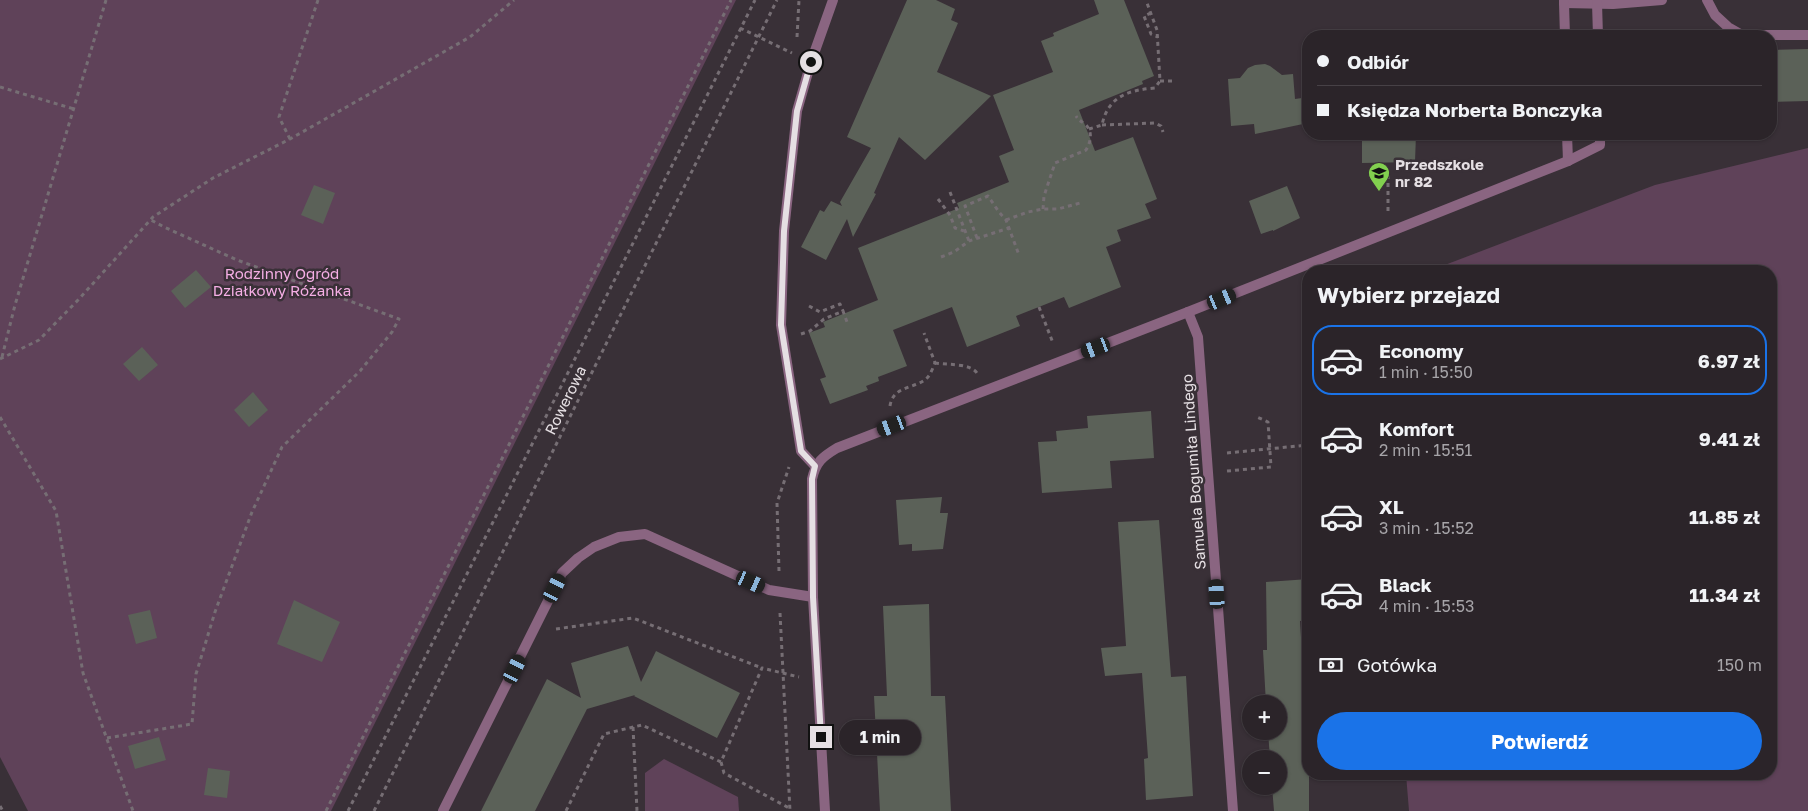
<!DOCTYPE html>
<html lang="pl">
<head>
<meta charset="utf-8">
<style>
  body { margin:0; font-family:"Golos Text",sans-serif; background:#373035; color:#f1f3f6; height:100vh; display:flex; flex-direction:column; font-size:19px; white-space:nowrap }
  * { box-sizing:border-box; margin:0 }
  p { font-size:16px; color:#a6a4a8 }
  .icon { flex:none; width:28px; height:28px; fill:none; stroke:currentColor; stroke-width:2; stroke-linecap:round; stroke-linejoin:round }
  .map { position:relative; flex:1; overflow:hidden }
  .side { position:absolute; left:1302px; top:265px; width:475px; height:515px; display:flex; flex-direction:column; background:#2b2429; border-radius:20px; box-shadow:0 1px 4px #0004,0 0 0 1px #474146 }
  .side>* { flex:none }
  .banner { position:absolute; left:1302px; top:30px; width:475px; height:110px; border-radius:20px; box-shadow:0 1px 4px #0004,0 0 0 1px #474146; display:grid; align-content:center; height:110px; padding:0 15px; background:#2b2429 }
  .tools { position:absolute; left:1242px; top:695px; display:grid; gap:10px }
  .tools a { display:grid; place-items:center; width:45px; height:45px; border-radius:50%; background:#2b2429; box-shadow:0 1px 4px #0004,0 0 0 1px #474146; font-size:25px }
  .end { position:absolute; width:22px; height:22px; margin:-11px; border:6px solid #e5dfe3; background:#111; box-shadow:0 0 0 2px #111 }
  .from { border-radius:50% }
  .bubble { position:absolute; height:35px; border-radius:18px; background:#2b2429; box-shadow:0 1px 4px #0004,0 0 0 1px #474146; font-size:16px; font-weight:700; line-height:35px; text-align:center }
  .car { position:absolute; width:15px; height:30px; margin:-15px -8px; border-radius:6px; box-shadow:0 0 4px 1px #0007; background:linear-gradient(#222 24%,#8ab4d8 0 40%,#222 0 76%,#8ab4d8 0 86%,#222 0) }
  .banner b { display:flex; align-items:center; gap:18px; height:48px; font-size:19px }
  .banner b+b { border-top:1px solid #474146 }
  .banner i { width:12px; height:12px; background:#f1f3f6 }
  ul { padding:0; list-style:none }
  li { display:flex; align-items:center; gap:15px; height:70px; margin:0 10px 8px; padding:0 5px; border:2px solid transparent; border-radius:20px }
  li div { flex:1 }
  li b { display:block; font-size:19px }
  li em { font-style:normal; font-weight:700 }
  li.current { border-color:#1a73e8 }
  li>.icon { width:45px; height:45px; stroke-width:1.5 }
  h2 { padding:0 15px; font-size:22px; line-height:60px }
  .pay { display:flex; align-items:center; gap:12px; height:55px; padding:0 15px; font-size:19px }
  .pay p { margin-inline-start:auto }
  .cta { display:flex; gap:10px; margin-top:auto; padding:10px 15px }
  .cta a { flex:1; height:58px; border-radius:30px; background:#1a73e8; color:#fff; font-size:20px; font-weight:700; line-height:58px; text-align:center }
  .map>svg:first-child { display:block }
</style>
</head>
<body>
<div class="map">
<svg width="1808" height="811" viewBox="0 0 1808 811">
  <rect width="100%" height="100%" fill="#393037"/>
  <g fill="#5f4259">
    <polygon points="0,0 736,0 331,811 28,811 0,757"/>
    <polygon points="1808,148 1808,811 1409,811 1406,774 1771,774 1771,271 1429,271 1655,185"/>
    <polygon points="664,759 738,797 739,811 645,811 645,773"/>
  </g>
  <g fill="#5b6158">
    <polygon points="907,0 936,0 955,9 951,20 958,23 937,72 991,96 925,160 899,137 874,193 876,194 853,237 847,219 826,260 801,247 820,210 824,212 831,201 842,206 840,202 871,148 847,137"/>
    <polygon points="1094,0 1124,0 1154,76 1142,81 1143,84 1079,110 1095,151 1133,137 1157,199 1145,204 1151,218 1117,230 1121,241 1106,247 1121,287 1069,308 1064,297 1016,316 1020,326 967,347 952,307 893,330 907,366 878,377 879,381 866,386 868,390 830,404 820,379 826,377 809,333 825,327 823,322 878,300 858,248 959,208 957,203 1009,182 999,156 1014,150 993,95 1053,72 1041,41 1054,36 1053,33 1099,14"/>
    <polygon points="1808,49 1808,101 1771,102 1771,50"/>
    <polygon points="1265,64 1270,66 1282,75 1293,74 1295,99 1302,98 1303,124 1255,134 1254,124 1231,126 1228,79 1240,78 1248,68 1255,65"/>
    <polygon points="1362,134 1416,134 1415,162 1362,163"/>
    <polygon points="314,185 335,193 323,224 301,215"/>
    <polygon points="1287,186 1300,218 1273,231 1273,230 1261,234 1249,201"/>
    <polygon points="196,270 211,287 185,308 171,291"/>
    <polygon points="142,347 158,365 139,381 123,364"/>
    <polygon points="253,392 268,410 249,427 234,410"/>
    <polygon points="1151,411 1154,458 1110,461 1112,488 1042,493 1038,442 1057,441 1056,431 1088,428 1087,416"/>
    <polygon points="942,497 940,513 948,513 943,549 912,551 912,544 899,545 896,500"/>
    <polygon points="1159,520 1171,677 1186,676 1193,796 1146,800 1144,759 1148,758 1142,673 1105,676 1101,648 1126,646 1118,522"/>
    <polygon points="1309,579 1309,620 1300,621 1306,719 1309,719 1309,811 1274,811 1272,786 1279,786 1279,759 1270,759 1268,731 1279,731 1279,704 1266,704 1263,650 1267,650 1266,582"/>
    <polygon points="294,600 340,622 322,662 277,644"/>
    <polygon points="929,604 931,696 945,696 951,811 880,811 874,696 887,696 883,606"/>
    <polygon points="150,610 157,638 136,644 128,615"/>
    <polygon points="628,646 641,682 656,651 740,693 717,738 634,696 635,695 587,709 535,811 481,811 547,679 581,698 571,663"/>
    <polygon points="159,737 166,760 135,769 128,746"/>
    <polygon points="208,768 230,771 227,798 204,795"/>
  </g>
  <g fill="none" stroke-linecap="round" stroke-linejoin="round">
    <g stroke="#766e74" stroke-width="3" stroke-dasharray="4 4" stroke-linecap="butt">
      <polyline points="1151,13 1144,16 1151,34 1158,37"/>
      <polyline points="740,28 792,53"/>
      <polyline points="797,37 799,0"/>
      <polyline points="1160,81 1176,81"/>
      <polyline points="0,87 74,109"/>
      <polyline points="1102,125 1155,123 1161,126 1163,132"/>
      <path d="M1089,129L1102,125C1108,96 1129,90 1155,88L1160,81L1157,30L1147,3"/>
      <polyline points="290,139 279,117 318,0"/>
      <polyline points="950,192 969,241"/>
      <polyline points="938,199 950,215 955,228 964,231"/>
      <path d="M1043,209L1044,196L1055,163L1086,150C1091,142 1093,131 1085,124C1081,121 1079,121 1076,116"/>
      <polyline points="1388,211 1388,171"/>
      <polyline points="1006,220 1028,212 1043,209 1058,209 1080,203"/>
      <polyline points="977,238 965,206 988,196 999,212 1006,220 1019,255"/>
      <polyline points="941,257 954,252 969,241 1009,228"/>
      <polyline points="809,306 820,312 840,304 843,311"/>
      <polyline points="1039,307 1053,343"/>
      <polyline points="801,334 810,331 824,319 843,311 847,322"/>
      <polyline points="2,357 15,305 106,0"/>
      <polyline points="0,359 39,340 79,299 153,217 213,178 290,139 470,37 514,0"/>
      <path d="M935,363C947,365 970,363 977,373"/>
      <path d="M890,406C893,385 916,389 927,378C931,374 933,367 935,363L924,333"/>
      <polyline points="0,417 56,511 83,673 133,811"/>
      <polyline points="1227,453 1308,445"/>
      <polyline points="1227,471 1271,467 1268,422 1257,417"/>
      <polyline points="779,571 777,503 789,467"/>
      <polyline points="780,613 790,811"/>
      <polyline points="556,629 633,618 762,668"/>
      <polyline points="633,727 637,811"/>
      <polyline points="107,738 192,724 196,674 215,612 252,512 282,447 360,371 392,332 399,319 237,260 164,227 151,220"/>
      <polyline points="721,762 724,773 789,808"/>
      <polyline points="0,806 3,811"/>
      <polyline points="326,811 731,0"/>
      <polyline points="348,811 755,0"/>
      <polyline points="374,811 777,0"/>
      <polyline points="566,811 604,734 642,725 721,762 762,668 799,677"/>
    </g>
    <g stroke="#8a6581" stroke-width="10">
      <polyline points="1707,0 1715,15 1728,27 1742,35 1808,35"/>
      <polyline points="815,466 801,451 781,325 784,231 797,111 811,62 833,0"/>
    </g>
    <g stroke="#8a6581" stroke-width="10">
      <polyline points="1564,0 1564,3 1613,4 1662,0"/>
      <polyline points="1564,3 1565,36"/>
      <polyline points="1597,3 1598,36"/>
      <polyline points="1567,134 1568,161"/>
      <polyline points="1188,312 1198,337 1233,811"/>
      <polyline points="443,811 562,573 578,558 594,547 619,537 645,534 769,590 813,597"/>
      <path d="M825,811L813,597L812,479C816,462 822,457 837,448L1188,312L1568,161L1600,145V134"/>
    </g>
  </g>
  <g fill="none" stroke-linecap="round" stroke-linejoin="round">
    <polyline stroke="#e5dfe3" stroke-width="6" points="811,62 797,111 784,231 781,325 801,451 815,466 812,479 813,597 821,737"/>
  </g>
  <defs>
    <g id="school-pin" transform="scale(1.125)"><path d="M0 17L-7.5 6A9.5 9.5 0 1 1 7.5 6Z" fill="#82d04f" stroke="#393037"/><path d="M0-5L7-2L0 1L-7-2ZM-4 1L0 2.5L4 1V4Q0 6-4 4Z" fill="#111"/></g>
  </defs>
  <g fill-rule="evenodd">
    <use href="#school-pin" x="1379" y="173"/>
  </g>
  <g text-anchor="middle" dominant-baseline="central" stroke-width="5" stroke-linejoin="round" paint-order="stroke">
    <g font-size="15" font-weight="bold" fill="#e5dfe3" stroke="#393037" text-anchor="start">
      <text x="1395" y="164">Przedszkole<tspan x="1395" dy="17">nr 82</tspan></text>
    </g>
    <g font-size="15" fill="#f5aee5" stroke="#393037">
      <text x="282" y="273">Rodzinny Ogród<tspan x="282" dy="17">Działkowy Różanka</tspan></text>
    </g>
    <g font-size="15" fill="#e5dfe3" stroke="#393037">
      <text transform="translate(565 400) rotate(-64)">Rowerowa</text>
      <text transform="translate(1193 472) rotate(-94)">Samuela Bogumiła Lindego</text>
    </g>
  </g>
</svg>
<div class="tools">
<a>+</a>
<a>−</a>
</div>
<i class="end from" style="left:811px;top:62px"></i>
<i class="end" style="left:821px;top:737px"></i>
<div class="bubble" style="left:839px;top:720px;width:82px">1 min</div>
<i class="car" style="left:1222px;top:299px;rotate:68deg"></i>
<i class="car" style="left:1096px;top:348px;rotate:249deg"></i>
<i class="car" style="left:892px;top:426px;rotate:249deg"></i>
<i class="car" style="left:751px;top:582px;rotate:114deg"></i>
<i class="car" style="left:555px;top:588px;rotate:26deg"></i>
<i class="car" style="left:1217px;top:594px;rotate:356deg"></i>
<i class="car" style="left:515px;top:669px;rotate:26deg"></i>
<div class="banner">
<b><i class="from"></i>Odbiór</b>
<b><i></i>Księdza Norberta Bonczyka</b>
</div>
<section class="side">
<h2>Wybierz przejazd</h2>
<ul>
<li class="current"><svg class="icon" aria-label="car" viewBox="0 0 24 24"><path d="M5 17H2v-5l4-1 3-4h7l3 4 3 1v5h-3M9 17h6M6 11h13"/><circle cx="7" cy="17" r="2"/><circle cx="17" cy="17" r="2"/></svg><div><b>Economy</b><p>1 min · 15:50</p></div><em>6.97 zł</em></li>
<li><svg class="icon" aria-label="car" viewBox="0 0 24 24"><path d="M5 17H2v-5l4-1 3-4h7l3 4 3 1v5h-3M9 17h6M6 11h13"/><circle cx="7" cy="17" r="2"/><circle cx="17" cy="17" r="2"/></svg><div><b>Komfort</b><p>2 min · 15:51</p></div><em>9.41 zł</em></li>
<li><svg class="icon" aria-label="car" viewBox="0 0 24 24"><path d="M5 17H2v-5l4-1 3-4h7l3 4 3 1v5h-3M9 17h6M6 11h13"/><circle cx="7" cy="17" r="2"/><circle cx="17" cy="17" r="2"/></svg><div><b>XL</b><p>3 min · 15:52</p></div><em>11.85 zł</em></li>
<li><svg class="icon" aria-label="car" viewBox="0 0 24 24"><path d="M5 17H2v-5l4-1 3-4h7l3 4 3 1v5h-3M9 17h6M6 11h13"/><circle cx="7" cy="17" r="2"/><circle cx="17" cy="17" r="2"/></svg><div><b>Black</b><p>4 min · 15:53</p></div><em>11.34 zł</em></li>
</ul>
<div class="pay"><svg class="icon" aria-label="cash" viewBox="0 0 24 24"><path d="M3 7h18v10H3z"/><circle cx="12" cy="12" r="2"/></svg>Gotówka<p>150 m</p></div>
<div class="cta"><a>Potwierdź</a></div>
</section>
</div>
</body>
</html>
